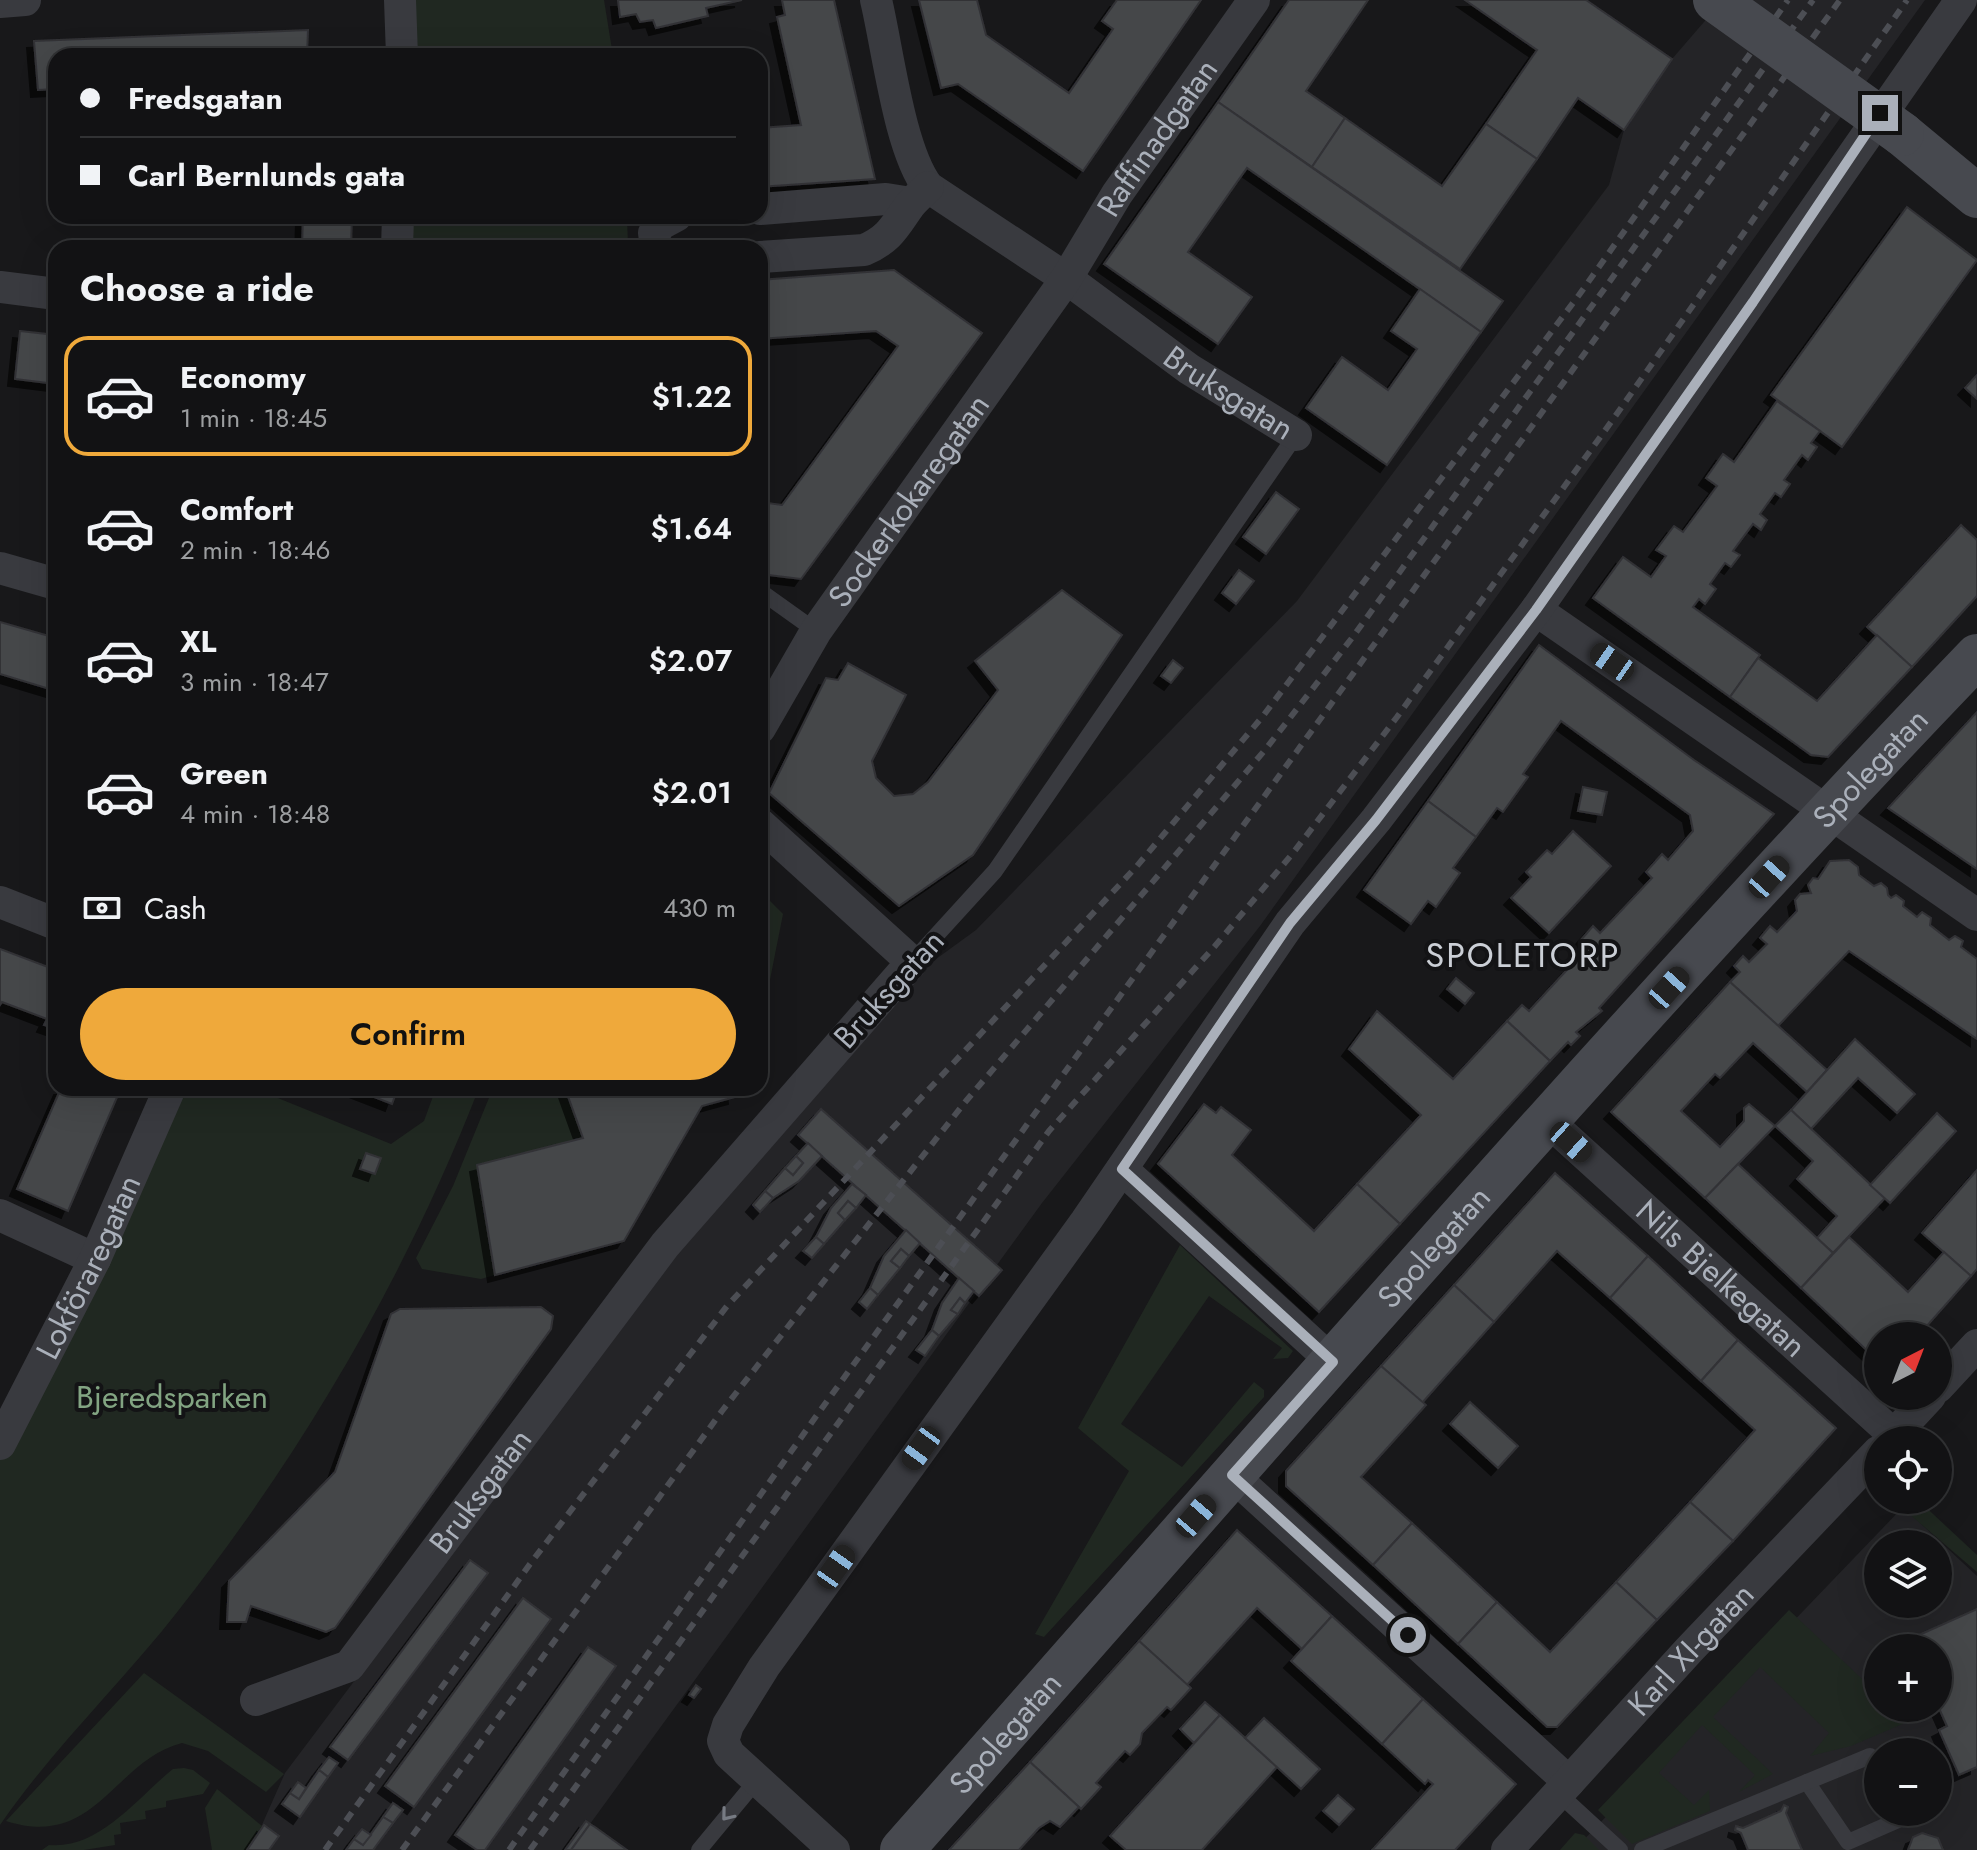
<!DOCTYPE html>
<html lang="en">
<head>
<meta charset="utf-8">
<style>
  body { margin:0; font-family:Jost,sans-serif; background:#1b1b1d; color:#f1f3f6; height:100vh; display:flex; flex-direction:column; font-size:30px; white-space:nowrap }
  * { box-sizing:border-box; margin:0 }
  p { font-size:26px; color:#9c9ea0 }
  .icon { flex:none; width:44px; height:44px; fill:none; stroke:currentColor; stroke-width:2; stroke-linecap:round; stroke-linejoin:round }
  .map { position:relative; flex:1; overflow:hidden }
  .sheet { position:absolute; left:48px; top:240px; width:720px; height:856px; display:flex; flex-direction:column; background:#121214; border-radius:24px; box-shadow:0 8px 32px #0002,0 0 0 2px #313234 }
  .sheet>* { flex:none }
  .top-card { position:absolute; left:48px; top:48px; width:720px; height:176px; border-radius:24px; box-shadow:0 8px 32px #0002,0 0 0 2px #313234; display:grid; align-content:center; height:176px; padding:0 32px; background:#121214 }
  .needle { width:52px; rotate:42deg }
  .controls { position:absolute; left:1864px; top:1322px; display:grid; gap:16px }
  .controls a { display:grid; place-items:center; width:88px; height:88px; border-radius:50%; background:#121214; box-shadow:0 8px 32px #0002,0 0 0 2px #313234; font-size:40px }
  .end { position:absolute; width:36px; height:36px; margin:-18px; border:10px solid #aab0ba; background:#111; box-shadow:0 0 0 4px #111 }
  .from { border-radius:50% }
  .car { position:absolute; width:24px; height:48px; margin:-24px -12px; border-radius:10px; box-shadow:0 0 6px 2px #0007; background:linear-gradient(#222 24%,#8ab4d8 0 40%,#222 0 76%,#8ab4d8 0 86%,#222 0) }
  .top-card b { display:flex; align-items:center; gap:28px; height:76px; font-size:30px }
  .top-card b+b { border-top:2px solid #313234 }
  .top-card i { width:20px; height:20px; background:#f1f3f6 }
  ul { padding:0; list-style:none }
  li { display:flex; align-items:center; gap:24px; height:120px; margin:0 16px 12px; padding:0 16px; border:4px solid transparent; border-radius:24px }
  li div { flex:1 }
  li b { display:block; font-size:30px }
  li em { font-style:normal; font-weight:600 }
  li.on { border-color:#efa93b }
  li>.icon { width:72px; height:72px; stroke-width:1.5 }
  h2 { padding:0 32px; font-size:36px; line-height:96px }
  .pay { display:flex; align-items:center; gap:20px; height:88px; padding:0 32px; font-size:30px }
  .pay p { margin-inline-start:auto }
  .button { display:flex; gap:16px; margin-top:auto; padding:16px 32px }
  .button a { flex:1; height:92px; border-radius:48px; background:#efa93b; color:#111; font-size:32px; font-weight:600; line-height:92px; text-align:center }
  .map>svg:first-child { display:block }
</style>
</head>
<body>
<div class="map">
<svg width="1977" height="1850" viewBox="0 0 1977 1850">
  <defs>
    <filter id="shadow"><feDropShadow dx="-7" dy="7" stdDeviation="0" flood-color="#0009"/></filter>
  </defs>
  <rect width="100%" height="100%" fill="#18181a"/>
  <g fill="#242427" fill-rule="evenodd">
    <polygon points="1723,0 1925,0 1260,926 1042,1203 590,1824 586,1821 565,1850 246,1850 261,1827 285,1773 690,1235 932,962 976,930 1297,601 1609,185 1624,130 1672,59"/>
    <path d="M1903,1507L1977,1576V1850H1574ZM1878,1544H1938V1604H1878ZM1878,1648H1938V1708H1878ZM1878,1752H1938V1812H1878Z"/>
  </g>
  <g fill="#202821">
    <polygon points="400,0 604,0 613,56 402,56"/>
    <polygon points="398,216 627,216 628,248 397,248"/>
    <polygon points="760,891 783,914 760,1030"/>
    <path d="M170,1088H270L268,1094L391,1144L424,1121L436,1088H479C405,1278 304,1451 178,1611C121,1684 53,1748 0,1825V1444Z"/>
    <polygon points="493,1088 565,1088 583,1138 477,1165 495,1275 481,1279 422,1269 416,1258 453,1186"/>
    <polygon points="1180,1245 1293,1351 1288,1358 1273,1359 1282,1348 1209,1296 1121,1424 1182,1467 1254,1382 1264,1390 1264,1397 1044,1637 1035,1634 1129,1471 1078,1428"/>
    <polygon points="1893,1500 1918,1500 1977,1555 1977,1572"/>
    <polygon points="1789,1610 1878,1694 1878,1708 1892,1708 1907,1722 1851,1746 1810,1756 1829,1733 1760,1667 1713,1717 1773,1774 1739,1792 1755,1775 1702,1725 1659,1773 1694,1805 1709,1790 1710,1811 1632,1844 1598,1810"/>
    <path d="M144,1673L284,1774L266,1792L208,1751L182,1743C113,1761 96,1850 6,1821Z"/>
    <path d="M184,1768L193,1770L210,1783L203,1794L166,1801V1807L145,1811L146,1819L120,1823L121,1834L114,1835L115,1845L84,1850H42L49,1845C99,1850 138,1797 173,1769Z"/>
    <polygon points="217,1789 262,1826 246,1850 212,1850 205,1808"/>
    <polygon points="1575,1833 1584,1835 1599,1850 1560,1850"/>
  </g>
  <g fill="#44464a" stroke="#323236" stroke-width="2" filter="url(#shadow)">
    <polygon points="618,0 742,0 706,8 708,16 656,28 653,20 640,22 636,14 620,17"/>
    <polygon points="782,0 834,0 875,179 760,187 760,128 801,125 777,17 785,15"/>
    <polygon points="919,0 977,0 986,35 1069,93 1113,29 1102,21 1117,0 1201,0 1083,171 958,84 941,88"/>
    <polygon points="1289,0 1368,0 1306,91 1345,118 1312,167 1218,102"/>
    <polygon points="1465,0 1586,0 1672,59 1624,130 1578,98 1537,159 1486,124 1537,50"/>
    <polygon points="308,30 307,56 56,56 56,89 38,90 34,41"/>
    <polygon points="1218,102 1503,301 1481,332 1247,168 1188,252 1252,297 1218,344 1104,264"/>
    <polygon points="1345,118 1442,186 1486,124 1537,159 1460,269 1312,167"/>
    <polygon points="1907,207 1977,260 1842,447 1771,395"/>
    <polygon points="303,216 352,216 351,248 302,248"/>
    <polygon points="894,270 982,333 801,579 760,574 760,502 782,505 898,346 876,331 760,339 760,280"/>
    <polygon points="1420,289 1481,332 1387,465 1306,408 1342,357 1388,390 1417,349 1391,331"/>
    <polygon points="20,331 56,335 56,384 15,379"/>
    <polygon points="1977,375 1977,399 1965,388"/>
    <polygon points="1777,401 1820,431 1811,443 1817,447 1808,460 1802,455 1784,480 1790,484 1781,497 1775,493 1760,514 1767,520 1761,530 1753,524 1733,551 1740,555 1731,567 1725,563 1710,584 1716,589 1705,604 1699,599 1693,607 1760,655 1730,697 1593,598 1623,557 1651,577 1666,556 1656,550 1674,526 1683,532 1717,486 1706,478 1723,454 1734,462"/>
    <polygon points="1276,492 1299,509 1266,554 1243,537"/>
    <polygon points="1961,525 1977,540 1977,596 1912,667 1867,627"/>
    <polygon points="1239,570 1254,581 1236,604 1222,593"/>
    <polygon points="1062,590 1122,635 973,855 899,906 769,793 826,678 838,680 848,663 906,695 872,761 876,778 894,796 913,794 928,782 998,690 975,661"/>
    <polygon points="0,622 56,638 56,691 0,674"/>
    <polygon points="1877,635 1912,667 1828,757 1811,755 1730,697 1758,658 1817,701"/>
    <polygon points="1539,645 1694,760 1774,814 1599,1008 1602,1011 1576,1032 1580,1036 1571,1045 1568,1042 1550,1061 1507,1021 1522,1005 1529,1011 1587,948 1580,941 1593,926 1600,933 1652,878 1646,872 1662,854 1668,860 1693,831 1690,815 1561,721 1523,774 1528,777 1503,812 1497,808 1476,837 1428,801"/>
    <polygon points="1173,660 1183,668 1171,683 1161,676"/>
    <polygon points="1977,712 1977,869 1888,808"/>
    <polygon points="1583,787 1607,792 1602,815 1578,811"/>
    <polygon points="1428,801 1476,837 1453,868 1460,873 1436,907 1428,901 1411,924 1364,890"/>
    <polygon points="1573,831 1611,866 1549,933 1511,898 1531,877 1526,872 1547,850 1552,854"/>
    <polygon points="1849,860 1858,867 1859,875 1874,886 1881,883 1887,888 1888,895 1891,898 1896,895 1904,901 1903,906 1917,917 1922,912 1931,918 1930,925 1949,940 1955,936 1963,941 1961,947 1977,959 1977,1039 1849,951 1778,1026 1730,982 1740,972 1734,966 1743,956 1749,962 1767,944 1760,938 1770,926 1777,932 1797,911 1795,900 1800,894 1811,893 1808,885 1813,878 1818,879 1830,861"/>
    <polygon points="0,949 56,970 56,1029 44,1025 47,1019 2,1002 0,1005"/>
    <polygon points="1456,978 1474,993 1465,1004 1447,989"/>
    <polygon points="1730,982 1827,1070 1807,1092 1753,1043 1720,1078 1715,1074 1681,1111 1720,1147 1744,1121 1744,1108 1749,1104 1775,1126 1705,1198 1611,1112"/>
    <polygon points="1377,1011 1453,1079 1507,1021 1550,1061 1400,1224 1357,1184 1421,1115 1349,1049"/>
    <polygon points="1855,1039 1915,1094 1897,1113 1858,1078 1811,1129 1791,1110"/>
    <polygon points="61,1088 121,1088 68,1211 17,1189"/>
    <polygon points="351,1088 398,1088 392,1104"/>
    <polygon points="565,1088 734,1088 735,1097 702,1106 624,1241 495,1275 477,1165 583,1138"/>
    <polygon points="1204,1104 1216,1113 1221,1107 1251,1130 1232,1155 1314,1231 1357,1184 1400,1224 1319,1312 1158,1164"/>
    <polygon points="821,1109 1002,1270 979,1296 798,1135"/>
    <polygon points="1791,1110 1885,1198 1833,1253 1817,1238 1837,1216 1797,1179 1813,1161 1775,1126"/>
    <polygon points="1937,1113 1956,1131 1890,1203 1870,1185"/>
    <polygon points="808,1143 822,1156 799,1181 773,1198 765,1191 785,1168 793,1175 803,1163 796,1156"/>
    <polygon points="366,1153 381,1158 375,1174 360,1169"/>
    <polygon points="796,1156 803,1163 793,1175 785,1168"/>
    <polygon points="1738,1164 1833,1253 1801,1288 1705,1198"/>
    <polygon points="1977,1170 1977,1269 1971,1276 1922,1233"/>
    <polygon points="1555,1173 1648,1256 1610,1298 1557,1251 1494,1322 1454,1285"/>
    <polygon points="852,1184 866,1195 856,1208 848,1201 838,1213 845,1220 824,1244 816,1237 831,1208"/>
    <polygon points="765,1191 773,1198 760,1212 753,1205"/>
    <polygon points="848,1201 856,1208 845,1220 838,1213"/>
    <polygon points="906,1230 920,1243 909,1256 901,1249 891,1261 900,1268 878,1295 870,1288 884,1256"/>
    <polygon points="816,1237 824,1244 812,1258 803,1251"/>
    <polygon points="1849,1237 1908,1292 1944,1252 1971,1276 1918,1336 1878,1336 1878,1361 1801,1288"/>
    <polygon points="901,1249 909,1256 900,1268 891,1261"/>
    <polygon points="1648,1256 1738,1340 1701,1381 1610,1298"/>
    <polygon points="959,1278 974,1291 965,1303 960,1298 951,1310 958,1314 939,1336 932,1330 942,1303"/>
    <polygon points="1454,1285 1494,1322 1422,1403 1381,1366"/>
    <polygon points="870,1288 878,1295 867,1309 859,1302"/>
    <polygon points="960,1298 965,1303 958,1314 951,1310"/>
    <polygon points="541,1307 553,1316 551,1329 335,1628 326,1632 251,1606 246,1622 227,1622 229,1581 335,1472 391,1314 400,1309"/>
    <polygon points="932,1330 939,1336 925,1356 916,1350"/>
    <polygon points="1738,1340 1836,1428 1733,1541 1690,1502 1755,1430 1701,1381"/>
    <polygon points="1381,1366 1426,1405 1361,1477 1412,1523 1373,1565 1286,1486 1286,1471"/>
    <polygon points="1470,1402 1518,1446 1498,1468 1450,1424"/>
    <polygon points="1690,1502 1733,1541 1657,1620 1616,1582"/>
    <polygon points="1412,1523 1497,1602 1458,1644 1373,1565"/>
    <polygon points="1237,1530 1332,1616 1302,1649 1257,1608 1187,1685 1139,1641"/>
    <polygon points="470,1560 488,1573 348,1760 330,1747"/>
    <polygon points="1616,1582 1657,1620 1557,1727 1547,1727 1458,1644 1497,1602 1550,1652"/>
    <polygon points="523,1598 551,1619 414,1807 385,1786"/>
    <polygon points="1977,1609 1977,1767 1959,1775 1939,1730 1947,1726 1938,1706 1938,1648 1890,1648"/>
    <polygon points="1332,1616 1423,1699 1382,1744 1291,1661"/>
    <polygon points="1139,1641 1191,1688 1171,1710 1167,1707 1142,1733 1140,1744 1130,1755 1125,1751 1096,1783 1101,1787 1081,1809 1030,1762"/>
    <polygon points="588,1647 616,1666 485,1850 477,1850 455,1835"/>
    <polygon points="696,1685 701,1689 694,1698 689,1695"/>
    <polygon points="1423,1699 1516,1784 1455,1850 1372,1850 1433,1784 1428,1780 1425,1784 1382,1744"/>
    <polygon points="1205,1702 1220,1715 1194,1743 1180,1729"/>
    <polygon points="1220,1715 1277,1767 1202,1850 1126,1850 1110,1836"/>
    <polygon points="1264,1718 1320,1769 1301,1789 1245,1738"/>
    <polygon points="329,1757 338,1763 328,1777 319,1770"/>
    <polygon points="1030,1762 1079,1807 1060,1827 1050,1821 1039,1828 1019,1850 949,1850"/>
    <polygon points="319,1770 328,1777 300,1817 282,1804 290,1793 299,1799"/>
    <polygon points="298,1782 306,1788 299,1799 290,1793"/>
    <polygon points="1338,1795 1354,1809 1339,1825 1323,1811"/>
    <polygon points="393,1803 403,1810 393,1823 383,1817"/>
    <polygon points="1784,1805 1788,1807 1786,1813 1802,1850 1748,1850 1741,1833 1735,1830 1736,1826 1743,1828 1781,1811"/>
    <polygon points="383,1817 393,1823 373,1850 346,1850 354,1839 363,1845"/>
    <polygon points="586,1821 590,1824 571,1850 565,1850"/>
    <polygon points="590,1824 595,1827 627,1850 571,1850"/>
    <polygon points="264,1825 279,1836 269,1850 247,1850"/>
    <polygon points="362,1829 371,1835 363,1845 354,1839"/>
    <polygon points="1922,1833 1938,1838 1943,1850 1908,1850 1913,1837"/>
  </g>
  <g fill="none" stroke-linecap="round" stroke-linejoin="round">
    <g stroke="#393a3f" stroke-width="16">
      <polyline points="760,591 816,631"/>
      <polyline points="912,962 995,871 1296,435"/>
      <polyline points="1807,1782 1848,1842 1896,1821 1892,1812"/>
      <polyline points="1558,1793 1620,1850"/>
      <polyline points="699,1850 757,1780"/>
      <polyline points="1642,1850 1870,1756 1878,1776"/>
    </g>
    <g stroke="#393a3f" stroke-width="32">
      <polyline points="400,0 402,56"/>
      <path id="s1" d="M876,0C888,50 899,149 928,187L1070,281L1189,369L1296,435"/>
      <polyline points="0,2 25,0"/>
      <polyline points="760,209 886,199 911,203"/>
      <polyline points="397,248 398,216"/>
      <polyline points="656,248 654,233 661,224 676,216"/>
      <path d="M760,257L864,250C890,239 895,226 910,205C915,199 922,193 928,187"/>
      <polyline points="0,287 56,294"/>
      <polyline points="0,568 56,584"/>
      <polyline points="1536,610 1977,915"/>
      <path id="s2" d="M760,728L816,631L1066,279L1117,194L1254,0"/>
      <polyline points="0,902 56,924"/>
      <path id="s3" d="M1548,1121L1894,1435"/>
      <polyline points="1122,1169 1333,1362"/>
      <polyline points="0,1215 95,1259"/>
      <polyline points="1938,1387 1977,1345"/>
      <polyline points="1889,1440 1930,1396"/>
      <path id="s4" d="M0,1444L95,1259L170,1088"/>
      <polyline points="1232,1475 1569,1782"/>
      <path id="s5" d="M256,1700L349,1666L665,1245L912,962L760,824"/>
      <polyline points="834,1850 729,1754 723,1741 728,1725 764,1667 1086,1221 1290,923 1376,820 1536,610 1961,0"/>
      <path id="s6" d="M1507,1850L1689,1650L1878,1452"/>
    </g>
    <g stroke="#47494f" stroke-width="44">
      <polyline points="1902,134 1977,196"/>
      <path id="s7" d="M902,1850C1257,1449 1606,1042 1977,656"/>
    </g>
    <g stroke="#4c4e54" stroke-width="6" stroke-dasharray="10 8" stroke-linecap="butt">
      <polyline points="325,1850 530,1564 727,1306 1137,866 1263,716 1579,295 1788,0"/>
      <polyline points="402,1850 722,1411 794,1319 966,1101 1265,750 1352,638 1813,0"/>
      <polyline points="509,1850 812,1422 1840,0"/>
      <polyline points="530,1850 1049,1131 1215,946 1293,853 1397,717 1614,418 1907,0"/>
    </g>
    <polyline stroke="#47494f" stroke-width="44" points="1715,0 1902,134"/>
  </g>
  <defs><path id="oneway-chevron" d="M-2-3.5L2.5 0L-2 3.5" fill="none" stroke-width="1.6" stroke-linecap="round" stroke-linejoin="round" transform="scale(2)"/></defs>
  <use stroke="#777b83" href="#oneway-chevron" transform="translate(727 1815) rotate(129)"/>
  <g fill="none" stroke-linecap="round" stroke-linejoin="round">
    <polyline stroke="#aab0ba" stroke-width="10" points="1408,1635 1232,1475 1333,1362 1122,1169 1290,923 1376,820 1536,610 1753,302 1880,113"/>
  </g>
  <g text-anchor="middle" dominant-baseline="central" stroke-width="8" stroke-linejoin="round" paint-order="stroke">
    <g font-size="32" fill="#aab0ba" stroke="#131315">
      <text stroke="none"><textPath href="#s2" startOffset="712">Raffinadgatan</textPath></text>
      <text stroke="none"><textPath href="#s1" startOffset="560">Bruksgatan</textPath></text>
      <text stroke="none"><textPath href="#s2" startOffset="272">Sockerkokaregatan</textPath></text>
      <text stroke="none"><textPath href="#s7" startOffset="1452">Spolegatan</textPath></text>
      <text transform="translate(889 989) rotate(-48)">Bruksgatan</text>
      <text stroke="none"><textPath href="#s7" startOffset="804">Spolegatan</textPath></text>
      <text stroke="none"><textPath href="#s4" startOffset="198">Lokföraregatan</textPath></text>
      <text stroke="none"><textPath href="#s3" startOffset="234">Nils Bjelkegatan</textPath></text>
      <text stroke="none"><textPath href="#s5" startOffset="318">Bruksgatan</textPath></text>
      <text stroke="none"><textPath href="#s6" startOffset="272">Karl XI-gatan</textPath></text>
      <text stroke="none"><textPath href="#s7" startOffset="156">Spolegatan</textPath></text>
    </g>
    <g font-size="32" fill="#82a482" stroke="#131315">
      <text x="172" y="1397">Bjeredsparken</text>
    </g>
    <g font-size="34" letter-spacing="2" fill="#cbcfd6" stroke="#131315">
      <text x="1523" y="955">SPOLETORP</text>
    </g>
  </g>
</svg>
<div class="controls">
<a><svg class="needle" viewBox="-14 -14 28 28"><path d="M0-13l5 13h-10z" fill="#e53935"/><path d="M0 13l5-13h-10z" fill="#9c9ea0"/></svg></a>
<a><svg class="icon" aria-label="locate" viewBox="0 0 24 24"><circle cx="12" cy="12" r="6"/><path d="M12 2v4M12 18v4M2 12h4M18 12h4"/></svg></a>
<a><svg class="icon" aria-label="layers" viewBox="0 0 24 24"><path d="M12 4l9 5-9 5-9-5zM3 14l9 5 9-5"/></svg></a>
<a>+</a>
<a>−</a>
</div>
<i class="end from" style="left:1408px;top:1635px"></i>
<i class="end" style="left:1880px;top:113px"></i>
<i class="car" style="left:1612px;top:662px;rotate:305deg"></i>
<i class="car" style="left:1769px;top:877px;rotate:42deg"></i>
<i class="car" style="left:1669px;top:988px;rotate:42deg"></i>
<i class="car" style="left:1571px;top:1142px;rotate:132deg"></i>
<i class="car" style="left:921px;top:1448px;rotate:216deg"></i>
<i class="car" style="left:1196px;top:1516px;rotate:41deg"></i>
<i class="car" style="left:836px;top:1567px;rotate:35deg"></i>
<div class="top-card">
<b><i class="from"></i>Fredsgatan</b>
<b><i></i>Carl Bernlunds gata</b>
</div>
<section class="sheet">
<h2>Choose a ride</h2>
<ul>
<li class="on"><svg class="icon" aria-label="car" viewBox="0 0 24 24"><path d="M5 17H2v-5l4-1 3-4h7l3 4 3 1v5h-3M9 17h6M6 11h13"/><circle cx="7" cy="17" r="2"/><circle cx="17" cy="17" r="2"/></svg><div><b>Economy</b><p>1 min · 18:45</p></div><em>$1.22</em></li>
<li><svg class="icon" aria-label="car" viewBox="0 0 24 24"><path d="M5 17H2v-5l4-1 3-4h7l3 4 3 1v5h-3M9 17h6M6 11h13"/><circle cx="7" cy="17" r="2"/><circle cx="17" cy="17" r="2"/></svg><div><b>Comfort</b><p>2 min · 18:46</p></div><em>$1.64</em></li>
<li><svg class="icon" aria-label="car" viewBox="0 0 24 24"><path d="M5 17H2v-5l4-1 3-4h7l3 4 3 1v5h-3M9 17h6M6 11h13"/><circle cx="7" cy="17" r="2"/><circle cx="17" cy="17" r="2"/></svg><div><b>XL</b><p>3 min · 18:47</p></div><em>$2.07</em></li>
<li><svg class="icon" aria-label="car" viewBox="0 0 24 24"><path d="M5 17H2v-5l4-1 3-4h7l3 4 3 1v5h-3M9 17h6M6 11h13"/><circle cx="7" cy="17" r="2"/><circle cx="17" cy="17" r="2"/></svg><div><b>Green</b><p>4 min · 18:48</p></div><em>$2.01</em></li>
</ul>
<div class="pay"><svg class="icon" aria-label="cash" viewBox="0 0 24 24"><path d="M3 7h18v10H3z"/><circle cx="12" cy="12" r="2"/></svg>Cash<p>430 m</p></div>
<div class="button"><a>Confirm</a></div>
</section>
</div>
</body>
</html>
